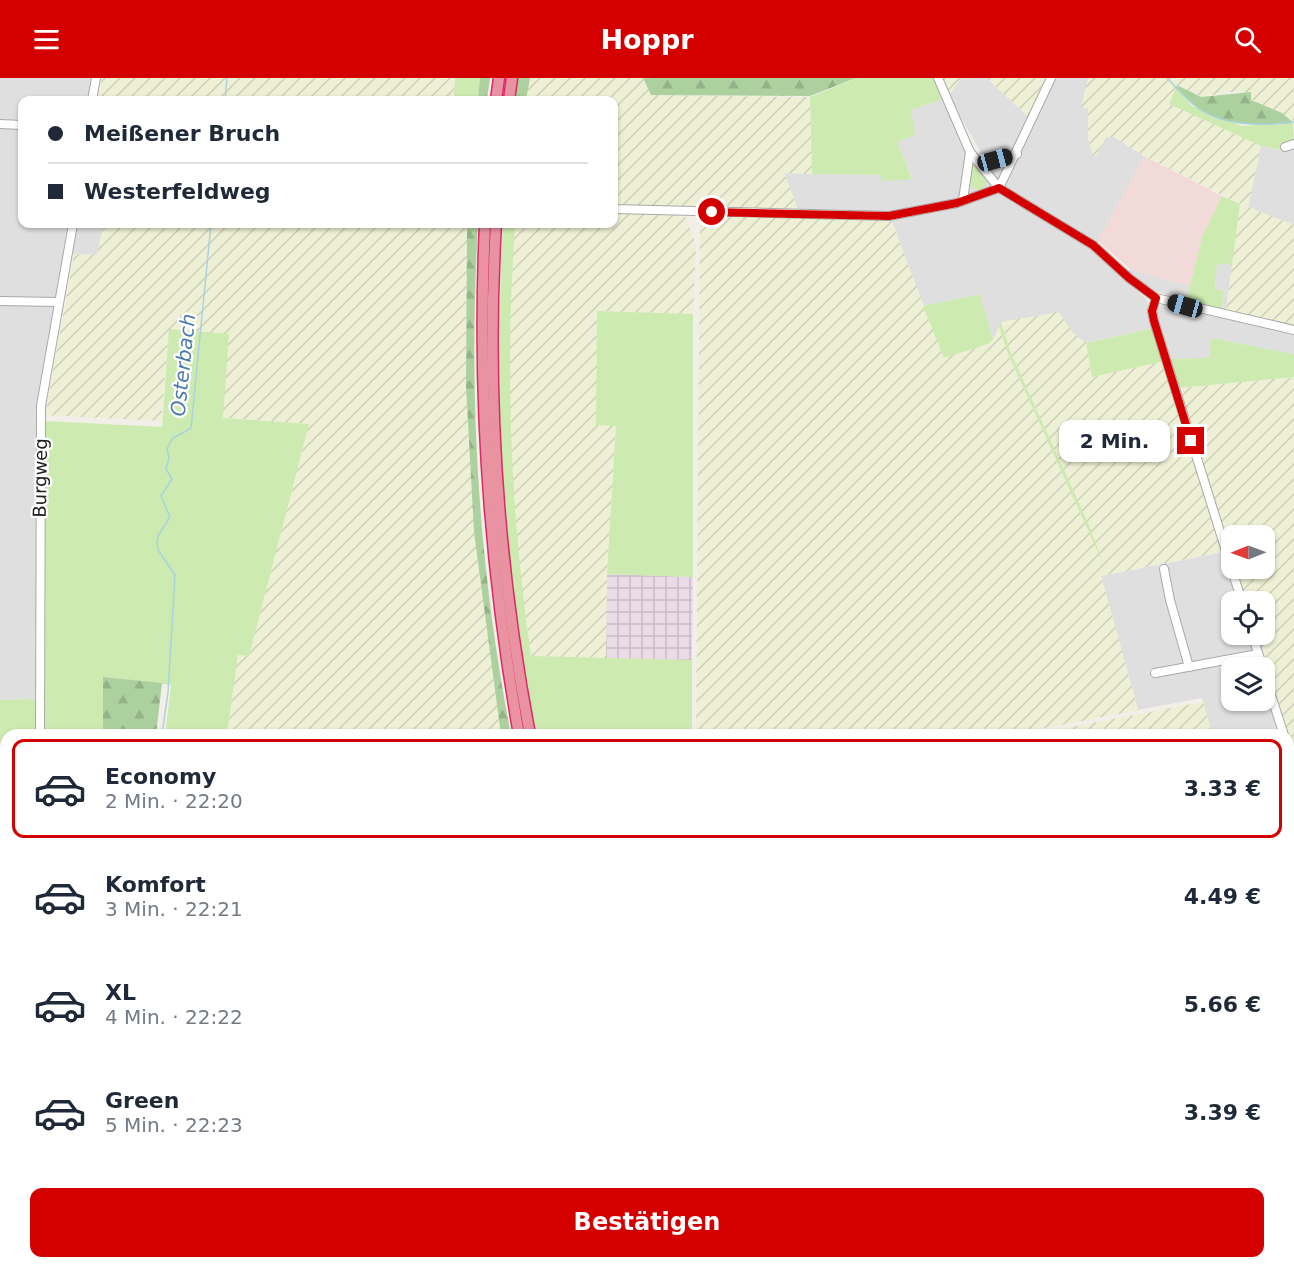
<!DOCTYPE html>
<html lang="de">
<head>
<meta charset="utf-8">
<style>
  body { margin:0; font-family:"DejaVu Sans",sans-serif; background:#f6f6f7; color:#1f2937; height:100vh; display:flex; flex-direction:column; font-size:22px; white-space:nowrap }
  * { box-sizing:border-box; margin:0 }
  p { font-size:20px; color:#747a83 }
  .icon { flex:none; width:33px; height:33px; fill:none; stroke:currentColor; stroke-width:2; stroke-linecap:round; stroke-linejoin:round }
  .map { position:relative; flex:1; overflow:hidden }
  .panel { position:absolute; left:0px; top:651px; width:1294px; height:540px; display:flex; flex-direction:column; background:#fff; border-radius:18px 18px 0 0; box-shadow:0 2px 4px #0004 }
  .panel>* { flex:none }
  .top-card { position:absolute; left:18px; top:18px; width:600px; height:132px; border-radius:12px; box-shadow:0 2px 4px #0004; display:grid; align-content:center; height:132px; padding:0 30px; background:#fff }
  .needle { width:39px; rotate:269deg }
  .tools { position:absolute; left:1221px; top:447px; display:grid; gap:12px }
  .tools a { display:grid; place-items:center; width:54px; height:54px; border-radius:12px; background:#fff; box-shadow:0 2px 4px #0004; font-size:30px }
  .end { position:absolute; width:27px; height:27px; margin:-14px; border:8px solid #d40000; background:#fff; box-shadow:0 0 0 3px #fff }
  .from { border-radius:50% }
  .bubble { position:absolute; height:42px; border-radius:12px; background:#fff; box-shadow:0 2px 4px #0004; font-size:20px; font-weight:800; line-height:42px; text-align:center }
  .car { position:absolute; width:18px; height:36px; margin:-18px -9px; border-radius:8px; box-shadow:0 0 4px 2px #0007; background:linear-gradient(#222 24%,#8ab4d8 0 40%,#222 0 76%,#8ab4d8 0 86%,#222 0) }
  .top-card b { display:flex; align-items:center; gap:21px; height:57px; font-size:22px }
  .top-card b+b { border-top:2px solid #e0e1e3 }
  .top-card i { width:15px; height:15px; background:#1f2937 }
  ul { padding:10px 0 0; list-style:none }
  li { display:flex; align-items:center; gap:18px; height:99px; margin:0 12px 9px; padding:0 18px; border:3px solid transparent; border-radius:12px }
  li div { flex:1 }
  li b { display:block; font-size:22px }
  li em { font-style:normal; font-weight:800 }
  li.on { border-color:#d40000 }
  li>.icon { width:54px; height:54px; stroke-width:1.5 }
  .cta { display:flex; gap:12px; margin-top:auto; padding:12px 30px }
  .cta a { flex:1; height:69px; border-radius:12px; background:#d40000; color:#fff; font-size:24px; font-weight:800; line-height:69px; text-align:center }
  header { display:flex; justify-content:space-between; align-items:center; height:78px; padding:0 30px; background:#d40000; color:#fff; font-size:27px; font-weight:800 }
  .map>svg:first-child { display:block }
</style>
</head>
<body>
<header><svg class="icon" aria-label="menu" viewBox="0 0 24 24"><path d="M4 6h16M4 12h16M4 18h16"/></svg>Hoppr<svg class="icon" aria-label="search" viewBox="0 0 24 24"><circle cx="10" cy="10" r="6"/><path d="M15 15l6 6"/></svg></header>
<div class="map">
<svg width="1294" height="1191" viewBox="0 0 1294 1191">
  <defs>
    <pattern id="industrial-grid" width="8" height="8" patternUnits="userSpaceOnUse" patternTransform="scale(1.5)"><rect width="8" height="8" fill="#ebdbe8"/><path d="M0 4h8M4 0v8" fill="none" stroke="#c9bcc7"/></pattern>
    <pattern id="farmland-furrows" width="10" height="10" patternUnits="userSpaceOnUse" patternTransform="scale(1.5)"><rect width="10" height="10" fill="#eef0d5"/><path d="M-1 1l2-2M0 10L10 0M9 11l2-2" fill="none" stroke="#ccceb7"/></pattern>
    <pattern id="forest-firs" width="22" height="20" patternUnits="userSpaceOnUse" patternTransform="scale(1.5)"><rect width="22" height="20" fill="#add19e"/><path d="M5 1l3.5 6h-7zM16 11l3.5 6h-7z" fill="#95b388"/></pattern>
  </defs>
  <rect width="100%" height="100%" fill="#f2efe9"/>
  <g fill="#e0dfdf">
    <polygon points="0,0 93,0 89,22 22,22 22,146 104,146 97,177 64,176 37,339 38,621 0,622"/>
    <polygon points="962,0 987,0 1029,40 1055,0 1088,0 1082,30 1088,30 1088,60 1096,78 1106,59 1114,59 1144,78 1094,172 1147,222 1153,250 1084,265 1072,254 999,249 993,262 980,216 923,228 889,135 799,134 784,95 882,97 882,103 912,100 897,64 911,32 942,21 969,75 984,80 948,17"/>
    <polygon points="1294,64 1294,147 1248,129 1261,68 1280,72 1281,68"/>
    <polygon points="1217,184 1232,187 1226,232 1222,231 1224,213 1215,211"/>
    <polygon points="1130,191 1190,208 1186,224 1147,210 1128,194"/>
    <polygon points="1162,227 1294,255 1294,276 1211,260 1209,280 1171,281 1156,233 1157,229"/>
    <polygon points="1228,473 1244,523 1232,524 1232,556 1254,557 1264,589 1232,590 1232,622 1264,622 1265,591 1285,657 1212,657 1202,620 1138,632 1101,498"/>
    <polygon points="1288,669 1294,687 1294,1156 1289,1156"/>
    <polygon points="1294,1176 1294,1191 1013,1191 1009,1185 1288,1185 1289,1177"/>
  </g>
  <polygon fill="#f2dad9" points="1144,78 1222,118 1202,159 1190,208 1130,191 1098,163"/>
  <polygon fill="url(#industrial-grid)" points="607,496 693,499 692,582 606,580"/>
  <polygon fill="#ebdbe8" points="67,1185 446,1185 67,1191"/>
  <g fill="url(#farmland-furrows)">
    <polygon points="102,0 455,0 454,22 98,22"/>
    <polygon points="530,0 643,0 651,17 810,19 812,96 784,95 799,134 614,127 614,22 526,22"/>
    <polygon points="942,0 962,0 948,17"/>
    <polygon points="987,0 1044,0 1029,40"/>
    <polygon points="1088,0 1294,0 1294,43 1251,21 1251,14 1228,14 1201,19 1179,8 1169,25 1261,68 1248,129 1294,147 1294,249 1226,232 1240,126 1144,78 1114,59 1106,59 1096,78 1093,77 1088,60 1088,30 1081,30"/>
    <polygon points="614,134 679,135 686,140 696,167 693,236 598,233 596,347 616,348 607,496 606,580 531,578 519,494 508,344 509,231 515,146 614,146"/>
    <polygon points="700,136 891,142 944,280 993,262 999,249 1009,278 1100,478 1010,273 1001,244 1059,234 1072,254 1086,265 1092,299 1162,283 1222,474 1101,498 1138,632 1010,657 696,657"/>
    <polygon points="104,146 467,146 466,308 474,454 501,657 227,657 238,576 249,578 309,346 223,340 169,252 161,343 45,337 74,176 97,177"/>
    <polygon points="1294,299 1294,687 1289,669 1288,657 1285,657 1254,557 1264,556 1264,524 1244,523 1233,491 1264,490 1264,458 1232,458 1231,485 1179,310"/>
    <polygon points="1203,624 1212,657 1028,657"/>
    <polygon points="0,684 6,684 6,777 3,777 0,776"/>
    <polygon points="6,782 6,842 0,844 0,784"/>
    <polygon points="6,853 6,1016 0,1002 0,855"/>
    <polygon points="0,1062 6,1073 6,1164 0,1164"/>
    <polygon points="833,1185 1009,1185 1013,1191 829,1191 828,1187"/>
    <polygon points="637,1186 639,1191 291,1191"/>
  </g>
  <g fill="#cdebb0">
    <polygon points="455,0 480,0 478,22 454,22"/>
    <polygon points="857,0 935,0 942,21 911,32 915,57 897,64 912,101 881,103 881,97 812,96 810,19"/>
    <polygon points="1176,10 1192,28 1242,48 1293,45 1294,64 1281,68 1281,72 1261,68 1169,26"/>
    <polygon points="975,84 987,102 983,111 977,112 970,108 971,85"/>
    <polygon points="1222,118 1240,126 1232,187 1217,185 1215,211 1224,213 1222,231 1186,224 1202,159"/>
    <path d="M503,146H515C505,293 510,432 531,578L692,582V657H536C521,573 508,490 502,405C497,318 499,232 503,146Z"/>
    <polygon points="980,216 993,262 988,266 944,280 923,228"/>
    <polygon points="597,233 693,236 693,499 607,496 616,348 596,347"/>
    <polygon points="1001,244 1010,273 1088,445 1106,492 1009,278 999,249"/>
    <polygon points="1153,250 1164,283 1092,299 1086,265"/>
    <polygon points="169,251 229,256 223,340 309,346 249,578 238,577 227,657 165,657 171,607 104,599 103,657 44,657 45,343 162,349"/>
    <polygon points="1211,260 1294,276 1294,299 1179,310 1171,281 1209,280"/>
    <polygon points="38,621 37,657 6,657 6,684 0,684 0,622"/>
    <polygon points="0,1002 6,1016 6,1073 0,1062"/>
    <polygon points="446,1185 833,1185 828,1187 829,1191 639,1191 636,1186 160,1191"/>
  </g>
  <g fill="url(#forest-firs)">
    <polygon points="480,0 490,0 487,22 478,22"/>
    <polygon points="517,0 530,0 526,22 514,22"/>
    <polygon points="643,0 856,0 810,18 651,17"/>
    <path d="M1179,8L1201,19L1251,14V22L1282,35L1294,45C1245,49 1211,49 1176,10Z"/>
    <path d="M467,146H478C468,317 478,488 511,657H501L474,454L466,308Z"/>
    <polygon points="103,599 162,605 156,657 103,657"/>
  </g>
  <g fill="none" stroke-linecap="round" stroke-linejoin="round">
    <g stroke="#aad3df" stroke-width="1.5">
      <path d="M1167,0C1176,9 1184,19 1194,27C1220,49 1262,48 1294,44"/>
      <polyline points="225,22 227,0"/>
      <polyline points="162,657 168,614 175,497 158,472 157,465 158,458 170,439 161,418 172,401 166,391 169,380 167,371 172,361 191,350 211,146"/>
      <polyline points="0,849 6,847"/>
    </g>
    <g stroke="#a9a9a9" stroke-width="10">
      <g id="minor">
        <polyline points="938,0 970,74 999,110 1093,167 1129,200 1156,220 1294,252"/>
        <polyline points="92,22 96,0"/>
        <polyline points="0,46 22,47"/>
        <polyline points="1285,69 1294,66"/>
        <polyline points="981,88 1017,76"/>
        <polyline points="999,110 1051,0"/>
        <polyline points="963,122 970,74"/>
        <polyline points="614,131 889,138 957,125 999,110"/>
        <polyline points="1156,220 1152,233 1154,243 1242,524"/>
        <polyline points="0,223 59,224"/>
        <polyline points="1164,491 1170,522 1189,589"/>
        <polyline points="1252,556 1263,590"/>
        <polyline points="1155,595 1258,576"/>
        <polyline points="1264,596 1284,657"/>
        <polyline points="40,657 41,328 73,146"/>
        <polyline points="1288,673 1294,690"/>
        <polyline points="1288,807 1294,806"/>
        <polyline points="1288,891 1294,890"/>
        <polyline points="1288,973 1294,972"/>
        <polyline points="1288,1115 1294,1134"/>
        <polyline points="1288,1152 1294,1152"/>
        <polyline points="0,1170 6,1169"/>
        <polyline points="1066,1185 1070,1191"/>
      </g>
    </g>
    <g stroke="#dc2a67" stroke-width="13">
      <g id="highway">
        <polyline points="496,22 499,0"/>
        <polyline points="509,22 512,0"/>
        <path d="M485,146C477,318 489,487 519,657"/>
        <path d="M496,146C486,317 498,488 530,657"/>
        <polyline points="698,1185 701,1191"/>
        <polyline points="710,1185 713,1191"/>
      </g>
    </g>
    <use href="#minor" stroke="#fff" stroke-width="8"/>
    <use href="#highway" stroke="#e892a2" stroke-width="10"/>
    <g stroke="#707070" stroke-width="4">
      <g id="rail">
        <polyline points="1288,1160 1294,1160"/>
        <polyline points="1288,1169 1294,1169"/>
        <polyline points="0,1177 6,1177"/>
        <polyline points="0,1189 256,1185"/>
      </g>
    </g>
    <use href="#rail" stroke="#fff" stroke-width="1.5" stroke-dasharray="4.5" stroke-linecap="butt"/>
  </g>
  <g fill="none" stroke-linecap="round" stroke-linejoin="round">
    <polyline stroke="#d40000" stroke-width="8" points="712,134 889,138 957,125 999,110 1093,167 1129,200 1156,220 1152,233 1154,243 1191,363"/>
  </g>
  <g text-anchor="middle" dominant-baseline="central" stroke-width="4.5" stroke-linejoin="round" paint-order="stroke">
    <g font-size="18" fill="#222" stroke="#fff">
      <text transform="translate(40 400) rotate(-89)">Burgweg</text>
    </g>
    <g font-size="20" font-style="italic" fill="#4a7aab" stroke="#fff">
      <text transform="translate(183 287) rotate(-84)">Osterbach</text>
    </g>
  </g>
</svg>
<div class="tools">
<a><svg class="needle" viewBox="-14 -14 28 28"><path d="M0-13l5 13h-10z" fill="#e53935"/><path d="M0 13l5-13h-10z" fill="#747a83"/></svg></a>
<a><svg class="icon" aria-label="locate" viewBox="0 0 24 24"><circle cx="12" cy="12" r="6"/><path d="M12 2v4M12 18v4M2 12h4M18 12h4"/></svg></a>
<a><svg class="icon" aria-label="layers" viewBox="0 0 24 24"><path d="M12 4l9 5-9 5-9-5zM3 14l9 5 9-5"/></svg></a>
</div>
<i class="end from" style="left:712px;top:134px"></i>
<i class="end" style="left:1191px;top:363px"></i>
<div class="bubble" style="left:1059px;top:342px;width:111px">2 Min.</div>
<i class="car" style="left:995px;top:82px;rotate:75deg"></i>
<i class="car" style="left:1185px;top:228px;rotate:286deg"></i>
<div class="top-card">
<b><i class="from"></i>Meißener Bruch</b>
<b><i></i>Westerfeldweg</b>
</div>
<section class="panel">
<ul>
<li class="on"><svg class="icon" aria-label="car" viewBox="0 0 24 24"><path d="M5 17H2v-5l4-1 3-4h7l3 4 3 1v5h-3M9 17h6M6 11h13"/><circle cx="7" cy="17" r="2"/><circle cx="17" cy="17" r="2"/></svg><div><b>Economy</b><p>2 Min. · 22:20</p></div><em>3.33 €</em></li>
<li><svg class="icon" aria-label="car" viewBox="0 0 24 24"><path d="M5 17H2v-5l4-1 3-4h7l3 4 3 1v5h-3M9 17h6M6 11h13"/><circle cx="7" cy="17" r="2"/><circle cx="17" cy="17" r="2"/></svg><div><b>Komfort</b><p>3 Min. · 22:21</p></div><em>4.49 €</em></li>
<li><svg class="icon" aria-label="car" viewBox="0 0 24 24"><path d="M5 17H2v-5l4-1 3-4h7l3 4 3 1v5h-3M9 17h6M6 11h13"/><circle cx="7" cy="17" r="2"/><circle cx="17" cy="17" r="2"/></svg><div><b>XL</b><p>4 Min. · 22:22</p></div><em>5.66 €</em></li>
<li><svg class="icon" aria-label="car" viewBox="0 0 24 24"><path d="M5 17H2v-5l4-1 3-4h7l3 4 3 1v5h-3M9 17h6M6 11h13"/><circle cx="7" cy="17" r="2"/><circle cx="17" cy="17" r="2"/></svg><div><b>Green</b><p>5 Min. · 22:23</p></div><em>3.39 €</em></li>
</ul>
<div class="cta"><a>Bestätigen</a></div>
</section>
</div>
</body>
</html>
